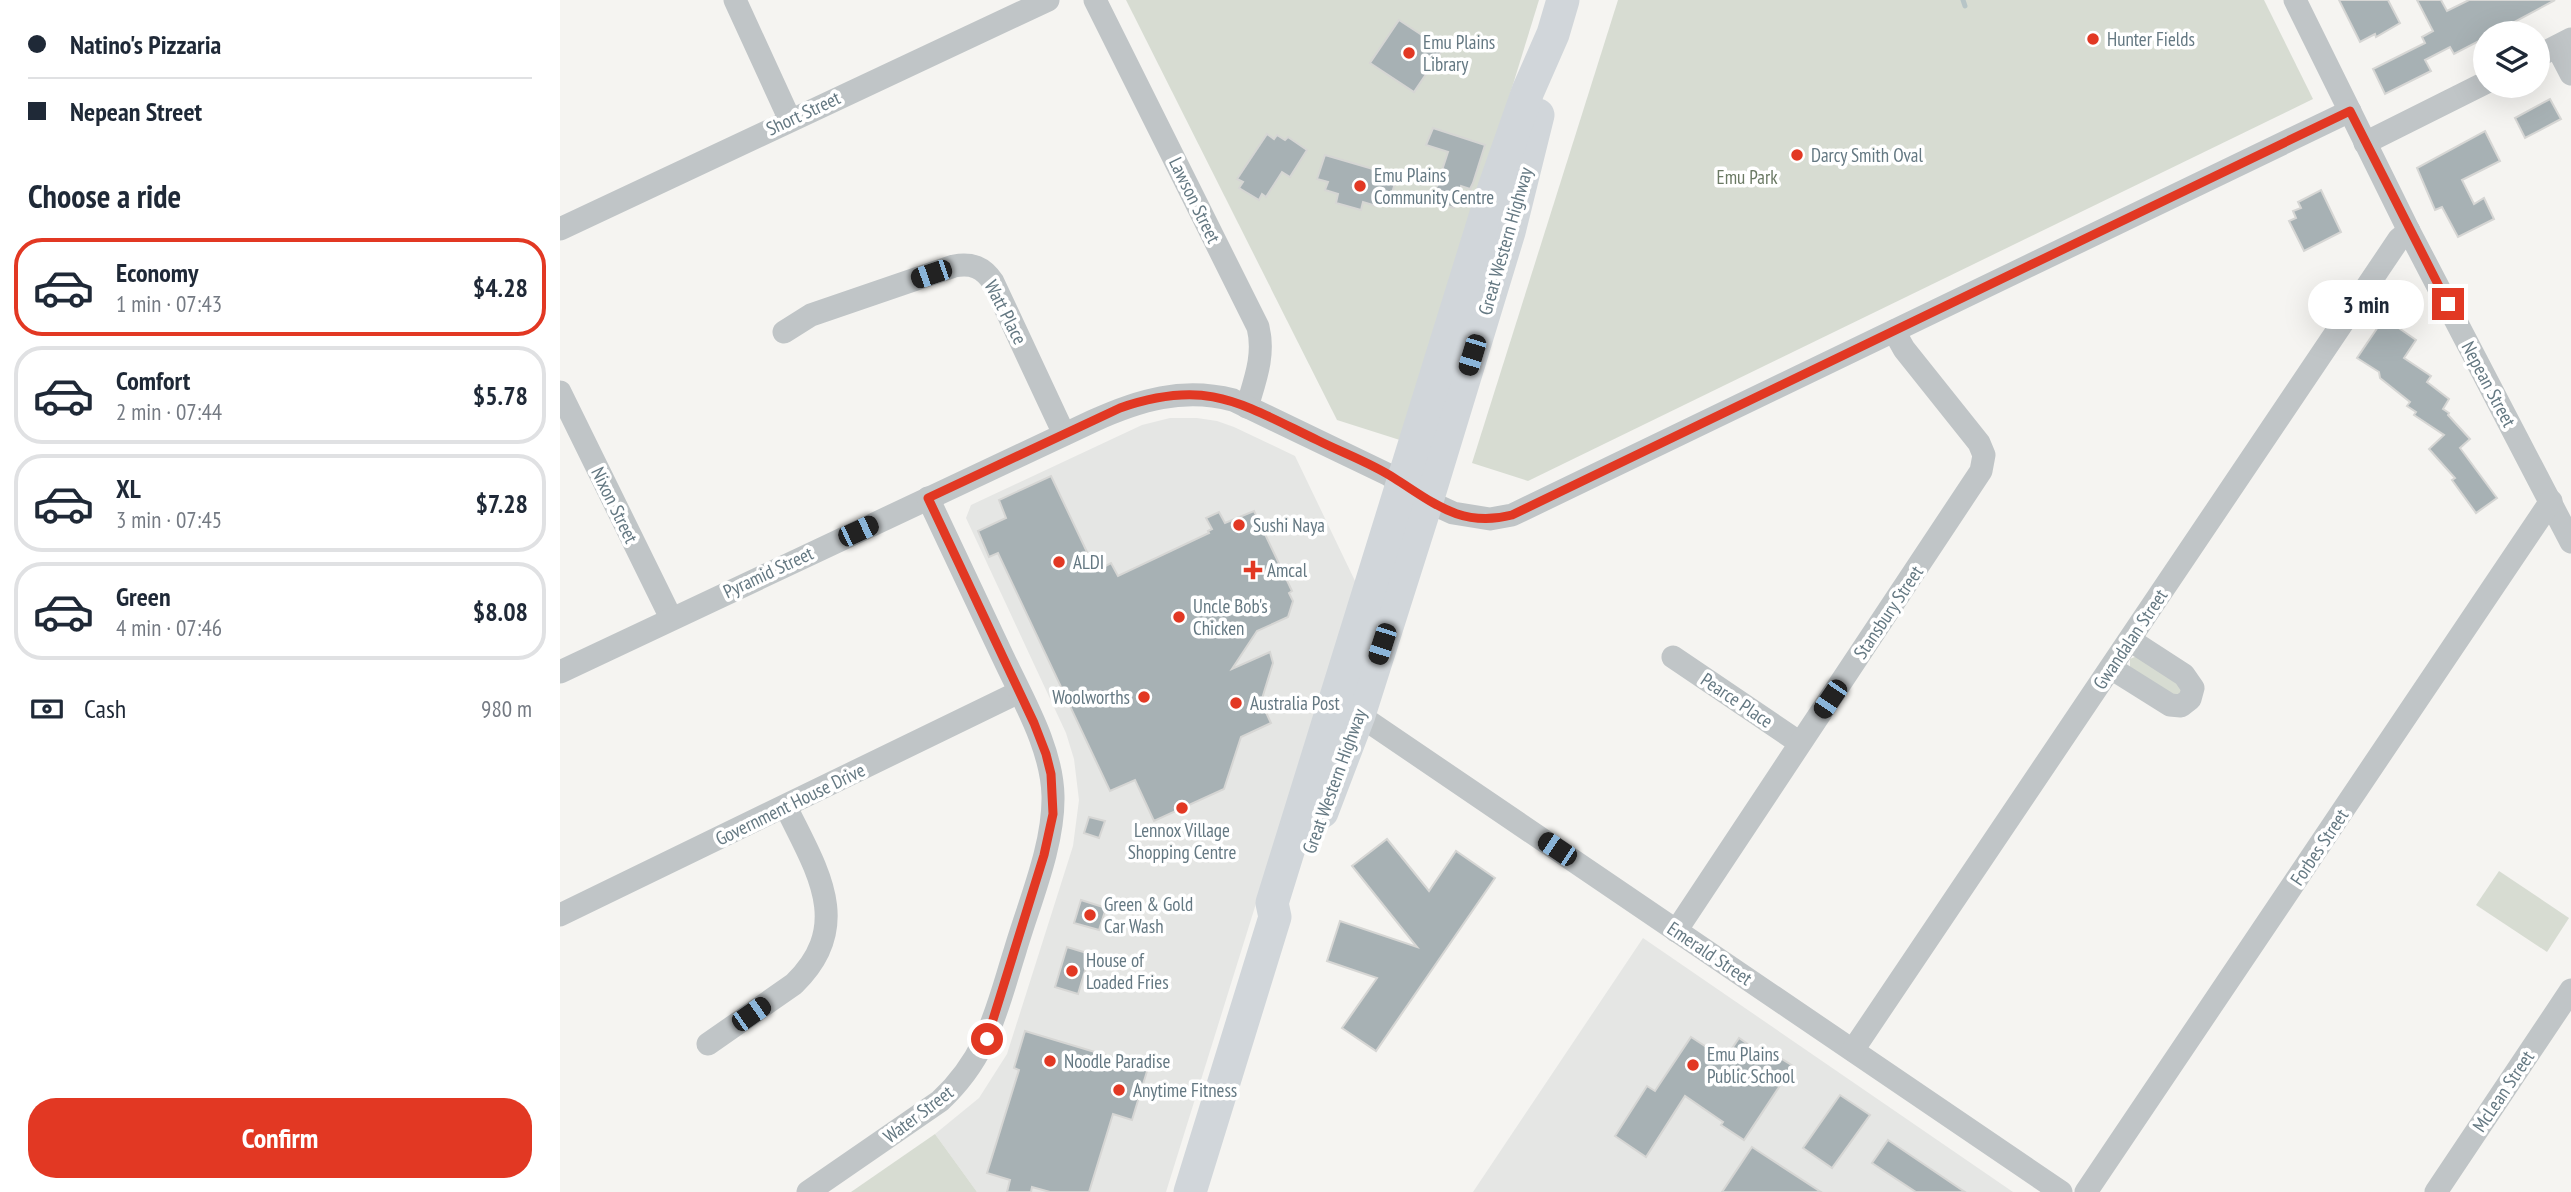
<!DOCTYPE html>
<html lang="en">
<head>
<meta charset="utf-8">
<style>
  body { margin:0; font-family:"PT Sans Narrow",sans-serif; background:#f6f6f7; color:#1f2937; height:100vh; display:flex; flex-direction:column; font-size:26px; white-space:nowrap }
  * { box-sizing:border-box; margin:0 }
  p { font-size:23px; color:#747a83 }
  .icon { flex:none; width:38px; height:38px; fill:none; stroke:currentColor; stroke-width:2; stroke-linecap:round; stroke-linejoin:round }
  .map { position:relative; flex:1; overflow:hidden }
  .drawer { display:flex; flex-direction:column; background:#fff; width:560px }
  .drawer>* { flex:none }
  .banner { display:grid; align-content:center; height:154px; padding:0 28px; background:#fff }
  .tools { position:absolute; left:1913px; top:21px; display:grid; gap:14px }
  .tools a { display:grid; place-items:center; width:77px; height:77px; border-radius:50%; background:#fff; box-shadow:0 7px 28px #0002; font-size:35px }
  .end { position:absolute; width:32px; height:32px; margin:-16px; border:9px solid #e23823; background:#fff; box-shadow:0 0 0 4px #fff }
  .from { border-radius:50% }
  .bubble { position:absolute; height:49px; border-radius:24px; background:#fff; box-shadow:0 7px 28px #0002; font-size:23px; font-weight:700; line-height:49px; text-align:center }
  .car { position:absolute; width:21px; height:42px; margin:-21px -10px; border-radius:9px; box-shadow:0 0 5px 2px #0007; background:linear-gradient(#222 24%,#8ab4d8 0 40%,#222 0 76%,#8ab4d8 0 86%,#222 0) }
  .banner b { display:flex; align-items:center; gap:24px; height:66px; font-size:26px }
  .banner b+b { border-top:2px solid #e0e1e3 }
  .banner i { width:18px; height:18px; background:#1f2937 }
  ul { padding:0; list-style:none }
  li { display:flex; align-items:center; gap:21px; height:98px; margin:0 14px 10px; padding:0 14px; border:4px solid #e0e1e3; border-radius:28px }
  li div { flex:1 }
  li b { display:block; font-size:26px }
  li em { font-style:normal; font-weight:700 }
  li.selected { border-color:#e23823 }
  li>.icon { width:63px; height:63px; stroke-width:1.5 }
  h2 { padding:0 28px; font-size:32px; line-height:84px }
  .pay { display:flex; align-items:center; gap:18px; height:77px; padding:0 28px; font-size:26px }
  .pay p { margin-inline-start:auto }
  .primary-button { display:flex; gap:14px; margin-top:auto; padding:14px 28px }
  .primary-button a { flex:1; height:80px; border-radius:28px; background:#e23823; color:#fff; font-size:28px; font-weight:700; line-height:80px; text-align:center }
  main { display:flex; flex:1; min-height:0 }
  .map>svg:first-child { display:block }
</style>
</head>
<body>
<main>
<section class="drawer">
<div class="banner">
<b><i class="from"></i>Natino's Pizzaria</b>
<b><i></i>Nepean Street</b>
</div>
<h2>Choose a ride</h2>
<ul>
<li class="selected"><svg class="icon" aria-label="car" viewBox="0 0 24 24"><path d="M5 17H2v-5l4-1 3-4h7l3 4 3 1v5h-3M9 17h6M6 11h13"/><circle cx="7" cy="17" r="2"/><circle cx="17" cy="17" r="2"/></svg><div><b>Economy</b><p>1 min · 07:43</p></div><em>$4.28</em></li>
<li><svg class="icon" aria-label="car" viewBox="0 0 24 24"><path d="M5 17H2v-5l4-1 3-4h7l3 4 3 1v5h-3M9 17h6M6 11h13"/><circle cx="7" cy="17" r="2"/><circle cx="17" cy="17" r="2"/></svg><div><b>Comfort</b><p>2 min · 07:44</p></div><em>$5.78</em></li>
<li><svg class="icon" aria-label="car" viewBox="0 0 24 24"><path d="M5 17H2v-5l4-1 3-4h7l3 4 3 1v5h-3M9 17h6M6 11h13"/><circle cx="7" cy="17" r="2"/><circle cx="17" cy="17" r="2"/></svg><div><b>XL</b><p>3 min · 07:45</p></div><em>$7.28</em></li>
<li><svg class="icon" aria-label="car" viewBox="0 0 24 24"><path d="M5 17H2v-5l4-1 3-4h7l3 4 3 1v5h-3M9 17h6M6 11h13"/><circle cx="7" cy="17" r="2"/><circle cx="17" cy="17" r="2"/></svg><div><b>Green</b><p>4 min · 07:46</p></div><em>$8.08</em></li>
</ul>
<div class="pay"><svg class="icon" aria-label="cash" viewBox="0 0 24 24"><path d="M3 7h18v10H3z"/><circle cx="12" cy="12" r="2"/></svg>Cash<p>980 m</p></div>
<div class="primary-button"><a>Confirm</a></div>
</section>
<div class="map">
<svg width="2011" height="1192" viewBox="0 0 2011 1192">
  <rect width="100%" height="100%" fill="#f5f4f1"/>
  <g fill="#e5e6e4">
    <polygon points="610,418 637,418 657,421 674,427 735,456 796,583 606,1192 417,1192 375,1134 419,1098 447,1054 513,846 519,800 514,759 506,733 406,518 411,505 582,425"/>
    <polygon points="1083,938 1453,1192 913,1192"/>
  </g>
  <g fill="#d7dcd2">
    <polygon points="566,0 979,0 843,441 777,420"/>
    <polygon points="1058,0 1704,0 1753,99 968,481 912,463"/>
    <polygon points="1577,656 1623,687 1618,698 1570,670 1570,659"/>
    <polygon points="1939,871 2009,918 1987,952 1916,905"/>
    <polygon points="375,1134 417,1192 291,1192"/>
  </g>
  <g fill="none" stroke-linecap="round" stroke-linejoin="round">
    <polyline stroke="#b7c5c7" stroke-width="5" points="1403,0 1405,6"/>
  </g>
  <g fill="#a7b1b4" stroke="#d6d6d4" stroke-width="2">
    <polygon points="1779,0 1828,0 1840,23 1816,37 1815,34 1800,42"/>
    <polygon points="1857,0 1881,0 1887,11 1909,0 1995,0 1934,33 1925,33 1925,38 1894,54 1890,47 1865,60 1871,71 1825,94 1813,69 1865,43 1862,37 1873,31"/>
    <polygon points="839,20 883,49 854,92 810,63"/>
    <polygon points="1990,99 2001,119 1965,138 1955,118"/>
    <polygon points="873,128 925,145 913,183 910,189 901,186 894,208 872,201 888,152 866,145"/>
    <polygon points="1925,131 1940,161 1902,180 1914,204 1924,198 1934,219 1898,237 1882,207 1875,210 1857,168"/>
    <polygon points="707,134 714,139 717,135 725,140 728,137 747,150 730,177 722,172 706,197 702,194 699,200 679,188 683,182 677,179"/>
    <polygon points="765,155 837,176 830,200 819,197 816,206 803,202 801,210 776,203 778,194 765,190 768,182 757,179"/>
    <polygon points="1761,190 1781,232 1744,251 1729,221 1736,218 1733,211 1741,208 1738,202"/>
    <polygon points="1829,300 1842,309 1833,324 1856,340 1844,358 1871,376 1867,382 1889,399 1883,409 1889,413 1888,415 1910,439 1900,448 1937,498 1916,513 1892,480 1895,478 1869,449 1884,435 1854,415 1856,412 1847,406 1850,402 1820,378 1819,372 1797,358 1820,324 1815,320"/>
    <polygon points="491,476 536,571 551,563 558,576 649,533 648,531 652,529 646,518 659,512 665,523 694,511 732,591 729,593 733,601 728,617 697,631 672,669 710,652 713,663 701,702 711,723 681,737 664,789 594,821 575,780 550,791 438,553 429,557 418,531 446,518 439,500"/>
    <polygon points="529,817 545,821 539,838 524,833"/>
    <polygon points="827,839 869,891 896,851 935,878 816,1051 782,1028 817,978 767,961 780,921 857,947 792,866"/>
    <polygon points="521,900 546,908 539,930 514,923"/>
    <polygon points="507,947 530,954 518,994 495,987"/>
    <polygon points="465,1031 588,1068 572,1120 553,1114 529,1192 490,1192 472,1187 471,1192 447,1192 450,1180 427,1173 459,1070 454,1068"/>
    <polygon points="1131,1037 1165,1059 1179,1038 1208,1058 1211,1052 1233,1066 1184,1140 1161,1125 1163,1122 1125,1096 1086,1157 1055,1136 1087,1086 1095,1091"/>
    <polygon points="1280,1095 1310,1115 1272,1168 1243,1148"/>
    <polygon points="1328,1140 1405,1192 1356,1192 1312,1163"/>
    <polygon points="1192,1147 1261,1192 1162,1192"/>
  </g>
  <g fill="none" stroke-linecap="round" stroke-linejoin="round">
    <g stroke="#c0c5c7" stroke-width="23">
      <polyline points="175,0 230,120"/>
      <path d="M535,0L698,327C705,355 695,380 687,407"/>
      <polyline points="1735,0 1849,231 2011,542"/>
      <polyline points="1997,47 2011,74"/>
      <polyline points="1978,56 2011,39"/>
      <polyline points="1805,143 1925,83"/>
      <polyline points="0,229 488,0"/>
      <path d="M224,332L251,315L394,266C412,263 423,267 433,282L504,434"/>
      <polyline points="0,392 111,618"/>
      <polyline points="1113,657 1240,743"/>
      <polyline points="1551,668 1610,705 1621,706 1630,699 1633,688 1624,675 1570,640"/>
      <path d="M0,672L533,421C579,400 623,387 673,400L829,475L867,501L893,513L930,519L952,515L1790,111"/>
      <polyline points="799,715 1501,1192"/>
      <polyline points="0,915 459,692"/>
      <polyline points="1116,931 1421,471 1424,455 1419,443 1344,349 1334,331"/>
      <path d="M148,1044L234,984C295,925 256,869 226,807"/>
      <polyline points="1293,1050 1839,239 1849,231"/>
      <path d="M248,1192L380,1101C428,1056 436,1011 455,951C469,903 494,846 493,796C492,748 463,700 443,657C418,604 393,551 368,498"/>
      <polyline points="1526,1192 1991,501"/>
      <polyline points="1876,1192 2011,990"/>
    </g>
    <g stroke="#d1d6da" stroke-width="33">
      <polyline points="762,812 799,715 867,501 949,232 978,115"/>
      <polyline points="630,1192 715,917 712,903 934,188 968,91 993,34 1003,0"/>
    </g>
  </g>
  <g fill="none" stroke-linecap="round" stroke-linejoin="round">
    <path stroke="#e23823" stroke-width="9" d="M427,1039L484,855L493,814L491,774L486,754L474,723L368,498L560,408C647,378 680,403 757,440C783,453 811,463 834,478C874,503 901,528 952,515L1790,111L1888,304"/>
  </g>
  <g fill="#e23823" stroke="#fff" stroke-width="2.5">
    <circle cx="1533" cy="39" r="7"/>
    <circle cx="849" cy="53" r="7"/>
    <circle cx="1237" cy="155" r="7"/>
    <circle cx="800" cy="186" r="7"/>
    <circle cx="679" cy="525" r="7"/>
    <circle cx="499" cy="562" r="7"/>
    <path d="M689.5 559.5h7v7h7v7h-7v7h-7v-7h-7v-7h7z"/>
    <circle cx="619" cy="617" r="7"/>
    <circle cx="584" cy="697" r="7"/>
    <circle cx="676" cy="703" r="7"/>
    <circle cx="622" cy="808" r="7"/>
    <circle cx="530" cy="915" r="7"/>
    <circle cx="512" cy="971" r="7"/>
    <circle cx="490" cy="1061" r="7"/>
    <circle cx="1133" cy="1065" r="7"/>
    <circle cx="559" cy="1090" r="7"/>
  </g>
  <g text-anchor="middle" dominant-baseline="central" stroke-width="7" stroke-linejoin="round" paint-order="stroke">
    <g font-size="19" fill="#647882" stroke="#fff" text-anchor="start">
      <text x="1547" y="39">Hunter Fields</text>
      <text x="863" y="42">Emu Plains<tspan x="863" dy="22">Library</tspan></text>
      <text x="1251" y="155">Darcy Smith Oval</text>
      <text x="814" y="175">Emu Plains<tspan x="814" dy="22">Community Centre</tspan></text>
      <text x="693" y="525">Sushi Naya</text>
      <text x="513" y="562">ALDI</text>
      <text x="707" y="570">Amcal</text>
      <text x="633" y="606">Uncle Bob's<tspan x="633" dy="22">Chicken</tspan></text>
      <text x="570" y="697" text-anchor="end">Woolworths</text>
      <text x="690" y="703">Australia Post</text>
      <text x="622" y="830" text-anchor="middle">Lennox Village<tspan x="622" dy="22">Shopping Centre</tspan></text>
      <text x="544" y="904">Green &amp; Gold<tspan x="544" dy="22">Car Wash</tspan></text>
      <text x="526" y="960">House of<tspan x="526" dy="22">Loaded Fries</tspan></text>
      <text x="1147" y="1054">Emu Plains<tspan x="1147" dy="22">Public School</tspan></text>
      <text x="504" y="1061">Noodle Paradise</text>
      <text x="573" y="1090">Anytime Fitness</text>
    </g>
    <g font-size="19" fill="#647882" stroke="#fff">
      <text transform="translate(243 113) rotate(-25)">Short Street</text>
      <text transform="translate(635 200) rotate(64)">Lawson Street</text>
      <text transform="translate(945 241) rotate(-74)">Great Western Highway</text>
      <text transform="translate(446 312) rotate(63)">Watt Place</text>
      <text transform="translate(1929 384) rotate(62)">Nepean Street</text>
      <text transform="translate(55 505) rotate(64)">Nixon Street</text>
      <text transform="translate(208 572) rotate(-25)">Pyramid Street</text>
      <text transform="translate(1328 612) rotate(-56)">Stansbury Street</text>
      <text transform="translate(1570 639) rotate(-56)">Gwandalan Street</text>
      <text transform="translate(1177 700) rotate(34)">Pearce Place</text>
      <text transform="translate(774 781) rotate(-70)">Great Western Highway</text>
      <text transform="translate(230 804) rotate(-26)">Government House Drive</text>
      <text transform="translate(1759 847) rotate(-56)">Forbes Street</text>
      <text transform="translate(1150 953) rotate(34)">Emerald Street</text>
      <text transform="translate(1943 1091) rotate(-56)">McLean Street</text>
      <text transform="translate(358 1114) rotate(-37)">Water Street</text>
    </g>
    <g font-size="19" fill="#6a7963" stroke="#fff">
      <text x="1187" y="177">Emu Park</text>
    </g>
  </g>
</svg>
<div class="tools">
<a><svg class="icon" aria-label="layers" viewBox="0 0 24 24"><path d="M12 4l9 5-9 5-9-5zM3 14l9 5 9-5"/></svg></a>
</div>
<i class="end from" style="left:427px;top:1039px"></i>
<i class="end" style="left:1888px;top:304px"></i>
<div class="bubble" style="left:1748px;top:280px;width:116px">3 min</div>
<i class="car" style="left:371px;top:274px;rotate:251deg"></i>
<i class="car" style="left:912px;top:355px;rotate:197deg"></i>
<i class="car" style="left:298px;top:531px;rotate:65deg"></i>
<i class="car" style="left:822px;top:644px;rotate:198deg"></i>
<i class="car" style="left:1270px;top:699px;rotate:214deg"></i>
<i class="car" style="left:997px;top:849px;rotate:304deg"></i>
<i class="car" style="left:191px;top:1014px;rotate:55deg"></i>
</div>
</main>
</body>
</html>
